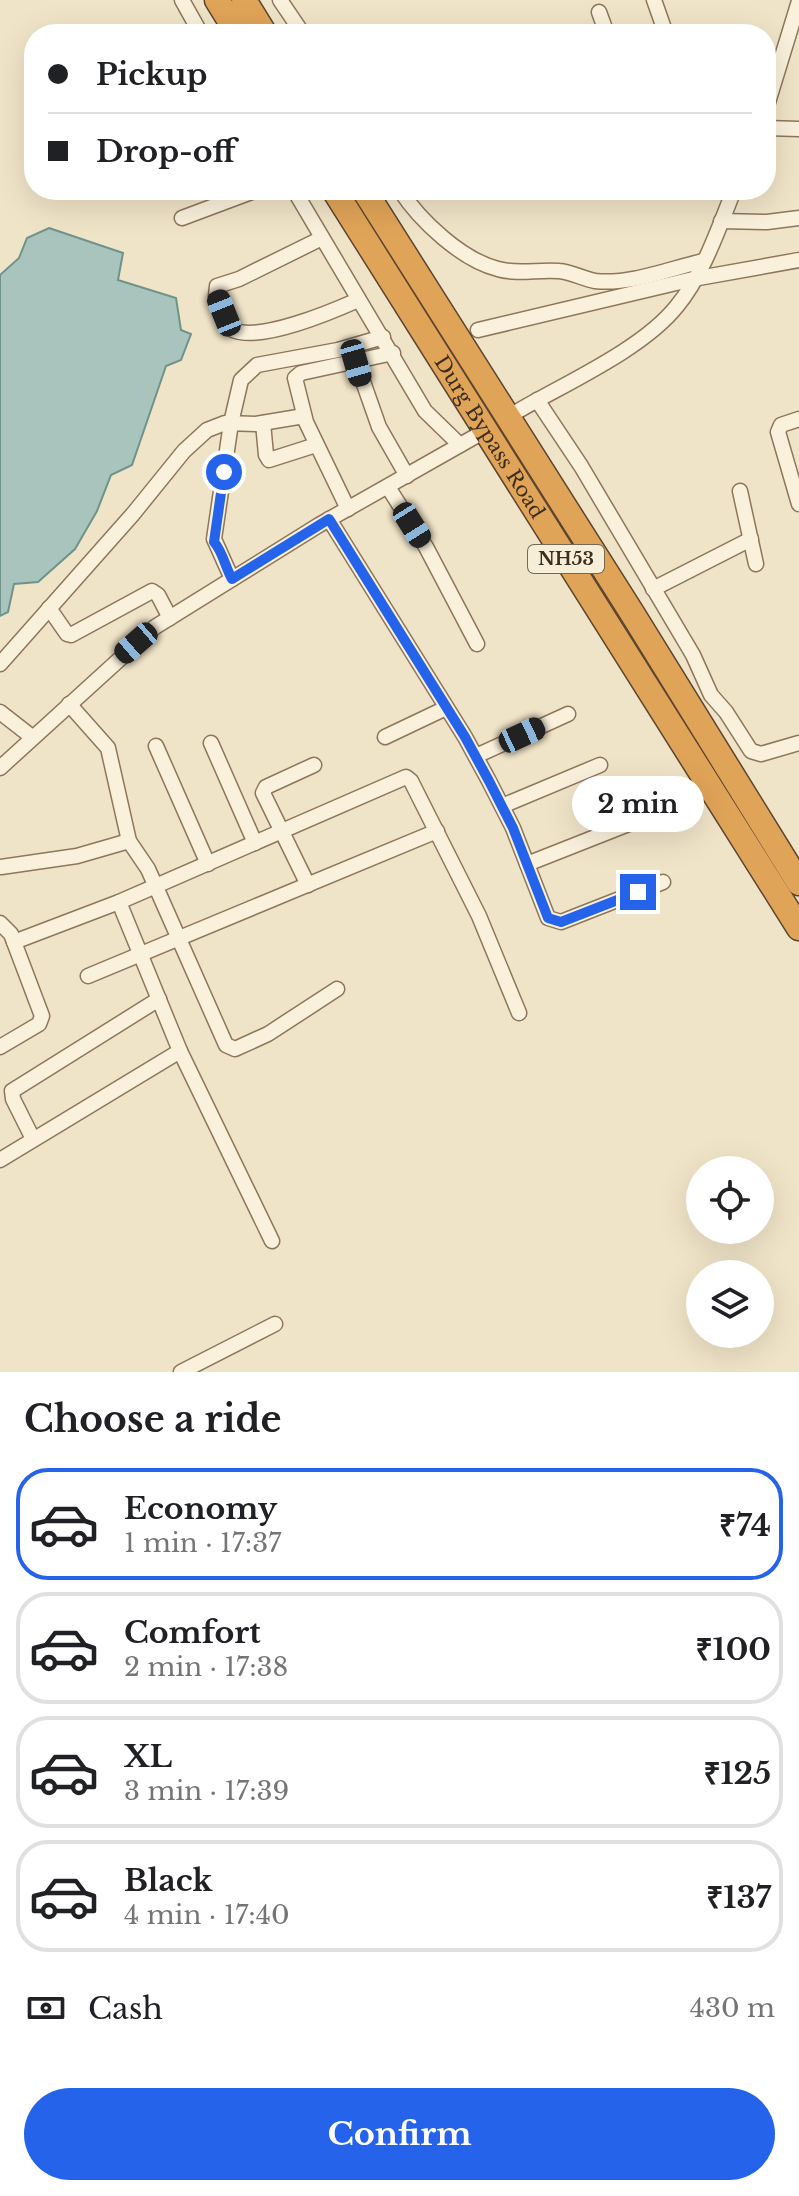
<!DOCTYPE html>
<html lang="en">
<head>
<meta charset="utf-8">
<style>
  body { margin:0; font-family:"Libre Baskerville",serif; background:#f2f2f2; color:#202124; height:100vh; display:flex; flex-direction:column; font-size:30px; white-space:nowrap }
  * { box-sizing:border-box; margin:0 }
  p { font-size:26px; color:#757577 }
  .icon { flex:none; width:44px; height:44px; fill:none; stroke:currentColor; stroke-width:2; stroke-linecap:round; stroke-linejoin:round }
  .map { position:relative; height:1372px; overflow:hidden }
  .details { display:flex; flex-direction:column; background:#fff; flex:1 }
  .details>* { flex:none }
  .hud { position:absolute; left:24px; top:24px; width:752px; height:176px; border-radius:32px; box-shadow:0 8px 32px #0002; display:grid; align-content:center; height:176px; padding:0 24px; background:#fff }
  .buttons { position:absolute; left:686px; top:1156px; display:grid; gap:16px }
  .buttons a { display:grid; place-items:center; width:88px; height:88px; border-radius:50%; background:#fff; box-shadow:0 8px 32px #0002; font-size:40px }
  .end { position:absolute; width:36px; height:36px; margin:-18px; border:10px solid #2563eb; background:#fff; box-shadow:0 0 0 4px #fff }
  .from { border-radius:50% }
  .bubble { position:absolute; height:56px; border-radius:28px; background:#fff; box-shadow:0 8px 32px #0002; font-size:26px; font-weight:700; line-height:56px; text-align:center }
  .car { position:absolute; width:24px; height:48px; margin:-24px -12px; border-radius:10px; box-shadow:0 0 6px 2px #0007; background:linear-gradient(#222 24%,#8ab4d8 0 40%,#222 0 76%,#8ab4d8 0 86%,#222 0) }
  .hud b { display:flex; align-items:center; gap:28px; height:76px; font-size:30px }
  .hud b+b { border-top:2px solid #e0e0e0 }
  .hud i { width:20px; height:20px; background:#202124 }
  ul { padding:0; list-style:none }
  li { display:flex; align-items:center; gap:24px; height:112px; margin:0 16px 12px; padding:0 8px; border:4px solid #e0e0e0; border-radius:32px }
  li div { flex:1 }
  li b { display:block; font-size:30px }
  li em { font-style:normal; font-weight:700 }
  li.selected { border-color:#2563eb }
  li>.icon { width:72px; height:72px; stroke-width:1.5 }
  h2 { padding:0 24px; font-size:36px; line-height:96px }
  .pay { display:flex; align-items:center; gap:20px; height:88px; padding:0 24px; font-size:30px }
  .pay p { margin-inline-start:auto }
  .button { display:flex; gap:16px; margin-top:auto; padding:16px 24px }
  .button a { flex:1; height:92px; border-radius:48px; background:#2563eb; color:#fff; font-size:32px; font-weight:700; line-height:92px; text-align:center }
  .map>svg:first-child { display:block }
</style>
</head>
<body>
<div class="map">
<svg width="799" height="1372" viewBox="0 0 799 1372">
  <rect width="100%" height="100%" fill="#f0e4c8"/>
  <polygon fill="#a9c4bc" stroke="#6f938a" stroke-width="2" points="49,228 123,253 118,280 176,298 181,330 191,334 181,360 166,366 132,465 111,475 97,511 75,549 38,582 14,584 8,612 0,616 0,275 19,258 27,238"/>
  <g fill="none" stroke-linecap="round" stroke-linejoin="round">
    <g stroke="#8d765c" stroke-width="17">
      <g id="street">
        <polyline points="182,0 201,34"/>
        <polyline points="280,0 303,34"/>
        <polyline points="654,0 666,34"/>
        <polyline points="599,12 607,34"/>
        <polyline points="766,109 799,1"/>
        <polyline points="766,128 799,129"/>
        <polyline points="294,190 425,411 460,445"/>
        <path d="M400,190C420,221 462,260 498,269C518,275 539,269 559,271C572,272 583,279 595,281C630,285 669,269 703,261"/>
        <polyline points="182,218 257,190"/>
        <polyline points="721,221 767,222 799,218"/>
        <path d="M322,238L239,279L217,286L216,296L233,330C260,342 331,312 358,300"/>
        <polyline points="478,330 693,279 799,260"/>
        <polyline points="354,356 379,427 407,476"/>
        <polyline points="537,400 581,466 693,655 711,695 726,712 751,751 761,754 799,743"/>
        <path d="M518,411C566,383 643,349 677,306C703,275 719,227 734,190"/>
        <polyline points="799,419 781,425 778,432 799,504"/>
        <polyline points="263,423 266,455 269,460 316,445"/>
        <polyline points="388,487 426,547 477,644"/>
        <polyline points="740,491 756,564"/>
        <polyline points="348,509 306,422 295,378 301,373 393,353"/>
        <polyline points="329,519 465,737 489,781 513,828 548,918 561,922 663,882"/>
        <polyline points="232,579 214,539 231,423 241,380 257,365 338,350 383,337"/>
        <polyline points="653,589 751,539"/>
        <polyline points="49,608 67,634 71,635 152,591 158,595 170,618"/>
        <polyline points="0,664 133,514 184,451 207,430 225,423 256,424 304,416"/>
        <polyline points="69,704 108,748 129,841 148,869 226,1045 235,1049 268,1034 337,989"/>
        <polyline points="0,712 32,737"/>
        <polyline points="385,737 446,708"/>
        <polyline points="211,743 255,843"/>
        <polyline points="156,746 208,864"/>
        <polyline points="476,756 568,714"/>
        <polyline points="0,768 155,627 319,525 476,436"/>
        <polyline points="502,806 600,765"/>
        <polyline points="527,864 631,823"/>
        <polyline points="1,867 77,856 129,841"/>
        <polyline points="308,885 263,793 266,787 314,765"/>
        <polyline points="119,902 180,1051 272,1241"/>
        <polyline points="0,923 11,934 42,1016 39,1024 0,1047"/>
        <polyline points="14,942 119,902 406,777 411,781 479,916 519,1013"/>
        <polyline points="88,976 437,831"/>
        <polyline points="33,1139 13,1099 12,1091 159,999"/>
        <polyline points="0,1160 180,1051"/>
        <polyline points="181,1372 275,1324"/>
      </g>
    </g>
    <g stroke="#5b4430" stroke-width="27">
      <g id="highway">
        <polyline points="217,0 238,34"/>
        <polyline points="244,0 265,34"/>
        <path id="s1" d="M334,190L799,928"/>
        <polyline points="364,190 632,613 799,883"/>
      </g>
    </g>
    <use href="#street" stroke="#faf1dc" stroke-width="14"/>
    <use href="#highway" stroke="#e0a458" stroke-width="24"/>
  </g>
  <g fill="none" stroke-linecap="round" stroke-linejoin="round">
    <path stroke="#2563eb" stroke-width="10" d="M224,472L214,542C223,552 225,567 232,579L329,519L465,737L489,781L513,828L548,918L561,922L638,892"/>
  </g>
  <g text-anchor="middle" dominant-baseline="central" stroke-width="6" stroke-linejoin="round" paint-order="stroke">
    <rect fill="#f7eed8" stroke="#756857" stroke-width="2" x="528" y="545" width="76" height="28" rx="6"/>
    <g font-size="18" font-weight="bold" fill="#3d2e20">
      <text x="566" y="559">NH53</text>
    </g>
    <g font-size="20" fill="#3d2e20" stroke="#f7eed8">
      <text stroke="none"><textPath href="#s1" startOffset="292">Durg Bypass Road</textPath></text>
    </g>
  </g>
</svg>
<div class="buttons">
<a><svg class="icon" aria-label="locate" viewBox="0 0 24 24"><circle cx="12" cy="12" r="6"/><path d="M12 2v4M12 18v4M2 12h4M18 12h4"/></svg></a>
<a><svg class="icon" aria-label="layers" viewBox="0 0 24 24"><path d="M12 4l9 5-9 5-9-5zM3 14l9 5 9-5"/></svg></a>
</div>
<i class="end from" style="left:224px;top:472px"></i>
<i class="end" style="left:638px;top:892px"></i>
<div class="bubble" style="left:572px;top:776px;width:132px">2 min</div>
<i class="car" style="left:224px;top:313px;rotate:338deg"></i>
<i class="car" style="left:356px;top:363px;rotate:164deg"></i>
<i class="car" style="left:412px;top:525px;rotate:148deg"></i>
<i class="car" style="left:136px;top:643px;rotate:229deg"></i>
<i class="car" style="left:522px;top:735px;rotate:65deg"></i>
<div class="hud">
<b><i class="from"></i>Pickup</b>
<b><i></i>Drop-off</b>
</div>
</div>
<section class="details">
<h2>Choose a ride</h2>
<ul>
<li class="selected"><svg class="icon" aria-label="car" viewBox="0 0 24 24"><path d="M5 17H2v-5l4-1 3-4h7l3 4 3 1v5h-3M9 17h6M6 11h13"/><circle cx="7" cy="17" r="2"/><circle cx="17" cy="17" r="2"/></svg><div><b>Economy</b><p>1 min · 17:37</p></div><em>₹74</em></li>
<li><svg class="icon" aria-label="car" viewBox="0 0 24 24"><path d="M5 17H2v-5l4-1 3-4h7l3 4 3 1v5h-3M9 17h6M6 11h13"/><circle cx="7" cy="17" r="2"/><circle cx="17" cy="17" r="2"/></svg><div><b>Comfort</b><p>2 min · 17:38</p></div><em>₹100</em></li>
<li><svg class="icon" aria-label="car" viewBox="0 0 24 24"><path d="M5 17H2v-5l4-1 3-4h7l3 4 3 1v5h-3M9 17h6M6 11h13"/><circle cx="7" cy="17" r="2"/><circle cx="17" cy="17" r="2"/></svg><div><b>XL</b><p>3 min · 17:39</p></div><em>₹125</em></li>
<li><svg class="icon" aria-label="car" viewBox="0 0 24 24"><path d="M5 17H2v-5l4-1 3-4h7l3 4 3 1v5h-3M9 17h6M6 11h13"/><circle cx="7" cy="17" r="2"/><circle cx="17" cy="17" r="2"/></svg><div><b>Black</b><p>4 min · 17:40</p></div><em>₹137</em></li>
</ul>
<div class="pay"><svg class="icon" aria-label="cash" viewBox="0 0 24 24"><path d="M3 7h18v10H3z"/><circle cx="12" cy="12" r="2"/></svg>Cash<p>430 m</p></div>
<div class="button"><a>Confirm</a></div>
</section>
</body>
</html>
